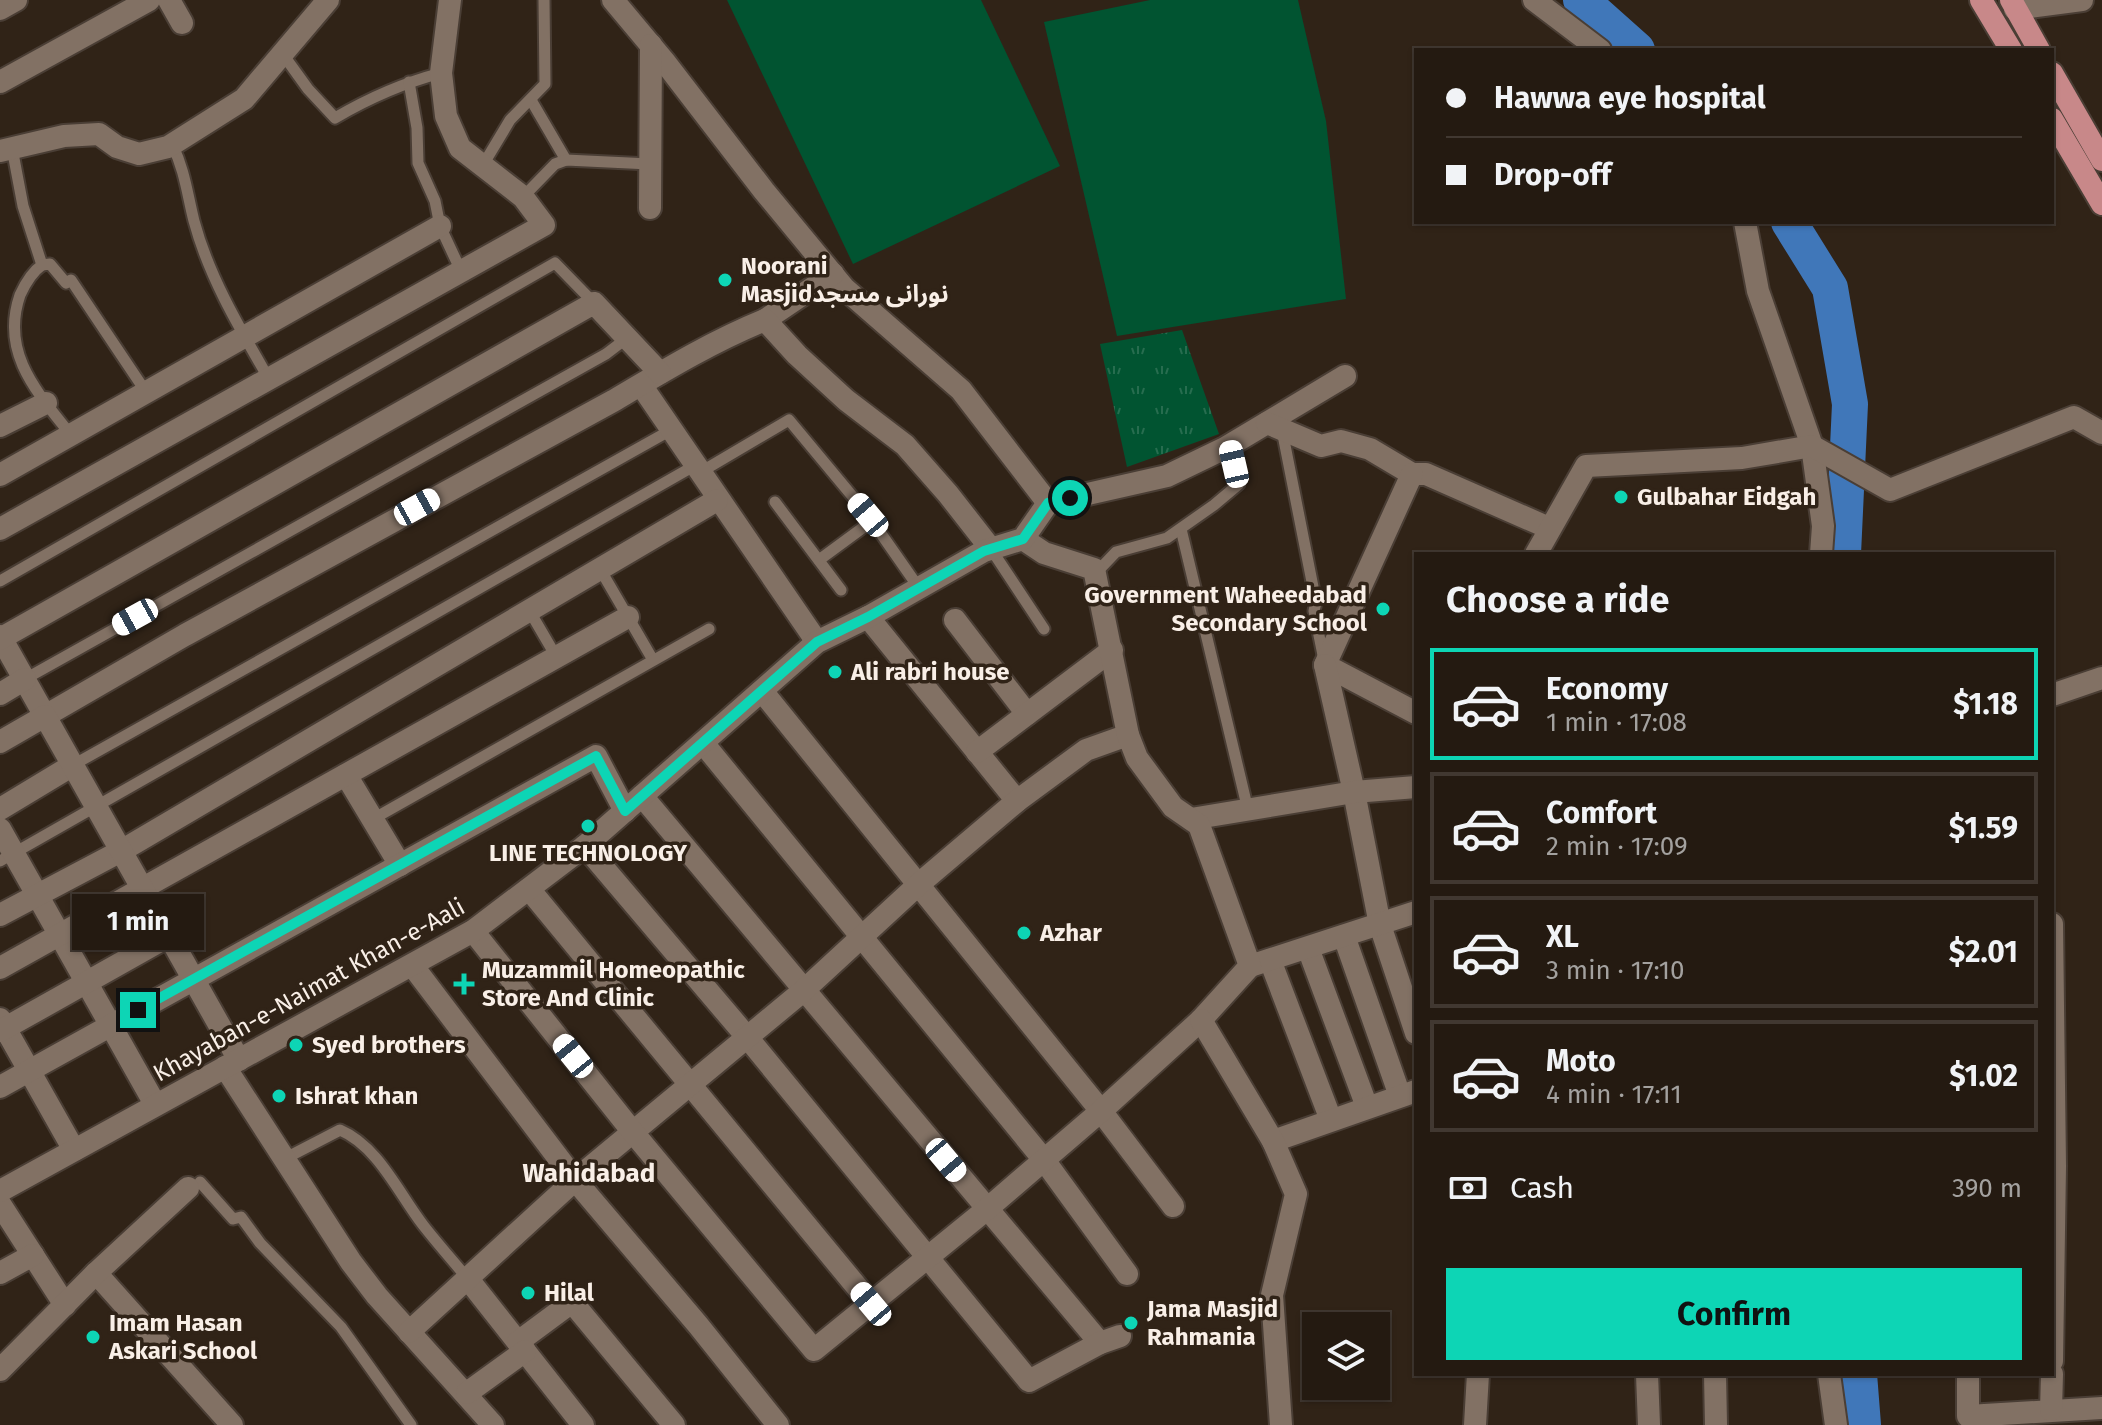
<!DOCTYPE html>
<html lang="en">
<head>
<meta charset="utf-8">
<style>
  body { margin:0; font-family:"Fira Sans","Noto Sans Arabic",sans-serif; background:#30271f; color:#f1f3f6; height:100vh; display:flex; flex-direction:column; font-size:30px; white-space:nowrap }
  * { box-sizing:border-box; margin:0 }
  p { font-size:26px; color:#a3a19f }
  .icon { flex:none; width:44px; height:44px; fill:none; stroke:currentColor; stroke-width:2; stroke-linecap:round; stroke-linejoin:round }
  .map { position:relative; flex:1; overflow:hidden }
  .details { position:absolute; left:1414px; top:552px; width:640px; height:824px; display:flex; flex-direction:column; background:#241a11; border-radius:0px; box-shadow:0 2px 6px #0004,0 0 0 2px #413831 }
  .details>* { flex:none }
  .guide { position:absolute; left:1414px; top:48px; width:640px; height:176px; border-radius:0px; box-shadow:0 2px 6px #0004,0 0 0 2px #413831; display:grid; align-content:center; height:176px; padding:0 32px; background:#241a11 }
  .tools { position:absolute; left:1302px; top:1312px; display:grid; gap:16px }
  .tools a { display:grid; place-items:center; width:88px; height:88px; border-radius:0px; background:#241a11; box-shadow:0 2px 6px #0004,0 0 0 2px #413831; font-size:40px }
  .end { position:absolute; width:36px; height:36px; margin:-18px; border:10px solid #0dd5b5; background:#111; box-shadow:0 0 0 4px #111 }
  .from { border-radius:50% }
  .bubble { position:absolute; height:56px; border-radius:0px; background:#241a11; box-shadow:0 2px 6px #0004,0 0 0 2px #413831; font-size:26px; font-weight:700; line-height:56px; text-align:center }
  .car { position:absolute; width:24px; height:48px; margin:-24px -12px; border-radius:10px; box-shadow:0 0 6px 2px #0007; background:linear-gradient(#fff 24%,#345 0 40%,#fff 0 76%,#345 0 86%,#fff 0) }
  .guide b { display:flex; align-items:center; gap:28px; height:76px; font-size:30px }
  .guide b+b { border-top:2px solid #413831 }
  .guide i { width:20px; height:20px; background:#f1f3f6 }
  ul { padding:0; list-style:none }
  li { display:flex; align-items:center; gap:24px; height:112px; margin:0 16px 12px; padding:0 16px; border:4px solid #413831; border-radius:0px }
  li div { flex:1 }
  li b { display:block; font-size:30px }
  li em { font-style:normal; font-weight:700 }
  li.on { border-color:#0dd5b5 }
  li>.icon { width:72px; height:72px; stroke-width:1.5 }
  h2 { padding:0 32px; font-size:36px; line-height:96px }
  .pay { display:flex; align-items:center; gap:20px; height:88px; padding:0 32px; font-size:30px }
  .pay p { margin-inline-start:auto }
  .cta { display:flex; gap:16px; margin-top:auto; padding:16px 32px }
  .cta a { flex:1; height:92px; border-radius:0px; background:#0dd5b5; color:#111; font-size:32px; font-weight:700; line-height:92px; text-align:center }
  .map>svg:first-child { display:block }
</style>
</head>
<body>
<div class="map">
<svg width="2102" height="1425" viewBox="0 0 2102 1425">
  <defs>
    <pattern id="park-tufts" width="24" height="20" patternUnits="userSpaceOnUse" patternTransform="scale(2)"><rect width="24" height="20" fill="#015431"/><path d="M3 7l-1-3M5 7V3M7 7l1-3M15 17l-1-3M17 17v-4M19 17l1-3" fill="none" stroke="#276d4f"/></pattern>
  </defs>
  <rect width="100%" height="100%" fill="#302317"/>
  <g fill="#015431">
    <polygon points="727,0 981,0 1060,166 853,264"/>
    <polygon points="1150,0 1298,0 1326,121 1346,299 1117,336 1044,22"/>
  </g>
  <polygon fill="url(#park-tufts)" points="1182,330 1219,434 1127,467 1100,344"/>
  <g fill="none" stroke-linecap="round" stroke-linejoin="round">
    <g stroke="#4077b9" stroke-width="36">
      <polyline points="1581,0 1637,50"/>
      <polyline points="1789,222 1830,288 1850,404 1843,554"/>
      <polyline points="1859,1374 1863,1425"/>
    </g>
    <g stroke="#4a3e35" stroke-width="15">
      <g id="service">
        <path d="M282,53L308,89L335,118C369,98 403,83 441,73"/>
        <polyline points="409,82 417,128 418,163 435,201 440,226 461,271"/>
        <polyline points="531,100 566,160"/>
        <path d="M172,144C185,171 187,193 194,221C209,277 240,329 269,379"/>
        <path d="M12,148L23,206L42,265C32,272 25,284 20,295C0,353 37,392 71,435"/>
        <polyline points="483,165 510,120 545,84 544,0"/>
        <polyline points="523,197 555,164 566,160 650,164"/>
        <polyline points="42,265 50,264 66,283 71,280 146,392"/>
        <polyline points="1282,430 1316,602 1314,611 1324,660"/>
        <polyline points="699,473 789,420 868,515 919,588"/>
        <polyline points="775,502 841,590"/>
        <polyline points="1181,529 1248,810"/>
        <polyline points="991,549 1044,629"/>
        <polyline points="819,560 872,521"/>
        <polyline points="600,569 653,660"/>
        <polyline points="1095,574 1116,552 1167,538 1214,505 1239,484 1230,445"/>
        <polyline points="0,581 555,263 594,303"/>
        <polyline points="529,610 557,658"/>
        <polyline points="25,679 606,354 627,338"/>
        <polyline points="73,765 671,430"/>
        <polyline points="373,819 709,629"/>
        <polyline points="0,861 694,466"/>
        <path d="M284,1159L340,1130C378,1146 399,1194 423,1225C437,1243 453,1261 468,1279"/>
        <polyline points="200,1182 233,1219 241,1217 260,1243 341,1327 411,1425"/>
      </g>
    </g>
    <g stroke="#4a3e35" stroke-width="26">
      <g id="minor">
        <polyline points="169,0 182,23"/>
        <polyline points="613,0 664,61 764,191 844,288 961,390 1048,503 1167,476 1225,448 1345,376"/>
        <polyline points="1534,0 1600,50"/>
        <polyline points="0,9 16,0"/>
        <polyline points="2015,9 2082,0"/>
        <polyline points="0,82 149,0"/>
        <polyline points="0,151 64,136 99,134 117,147 139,154 168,147 244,99 328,0"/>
        <polyline points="650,208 651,45"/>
        <polyline points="1745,222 1758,291 1812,446 1823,526 1821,554"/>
        <polyline points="765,320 833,274"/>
        <polyline points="641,385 817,642"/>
        <polyline points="1267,423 1321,446 1341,441 1370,449 1412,474 1426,474 1549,528"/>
        <polyline points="0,426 46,403"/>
        <polyline points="1412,474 1325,665 1416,713"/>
        <polyline points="0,475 440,226"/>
        <polyline points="0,529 544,225 523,197 460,148 446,116 441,73 450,0"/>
        <polyline points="1536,554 1586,466 1742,458 1812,446 1890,490 2074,417 2102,433"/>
        <polyline points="868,617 1017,801"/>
        <polyline points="955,620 1027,714"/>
        <path d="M0,636L45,716L185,635L613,401C662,372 711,342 765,320L797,355L846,400L905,445L948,494L991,549"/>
        <polyline points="0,639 594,303 660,373"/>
        <polyline points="1325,665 1354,792 1380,925 1416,1033"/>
        <polyline points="762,691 1101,1111 1173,1206"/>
        <polyline points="0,694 25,679"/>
        <polyline points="2052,695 2102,678"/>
        <polyline points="703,743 1044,1160 1127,1274"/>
        <polyline points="977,752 1112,650"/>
        <polyline points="346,775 400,865"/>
        <polyline points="642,796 1100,1343"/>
        <polyline points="0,809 73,765"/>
        <polyline points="1191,819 1354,792 1416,787"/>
        <polyline points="0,829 155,1104"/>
        <polyline points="585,846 747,1037 1029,1381 1100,1343 1120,1336"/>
        <polyline points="529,889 871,1304"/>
        <polyline points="0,915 121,851 717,500"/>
        <polyline points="2052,924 2055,1166 2052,1361"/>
        <polyline points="1344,936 1400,1096"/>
        <polyline points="1308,948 1367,1107"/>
        <polyline points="1270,960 1331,1120"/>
        <polyline points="412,965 575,1180 698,1325 778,1425"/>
        <polyline points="1250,966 1416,912"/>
        <polyline points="0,968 628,617"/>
        <polyline points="0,1019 74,1150"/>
        <polyline points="0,1031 169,936"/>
        <polyline points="225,1067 351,1262 377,1296 493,1425"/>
        <polyline points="0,1087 596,756 625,811"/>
        <polyline points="1273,1141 1416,1091"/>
        <polyline points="0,1204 65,1305"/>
        <polyline points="0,1273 33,1255"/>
        <polyline points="96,1273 232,1425"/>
        <polyline points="468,1279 583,1425"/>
        <polyline points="409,1332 575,1180 803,991 919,884 1017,801 1086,750 1128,735"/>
        <polyline points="518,1342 572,1302 674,1425"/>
        <polyline points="0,1370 96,1273 188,1188"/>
        <polyline points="1647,1374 1649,1425"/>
        <polyline points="1715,1374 1716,1425"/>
        <polyline points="1829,1374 1836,1425"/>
        <polyline points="1968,1374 1968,1416 2102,1408"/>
        <polyline points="467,1393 525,1351"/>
        <polyline points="2051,1410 2052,1374"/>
        <polyline points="1475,1425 1478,1374"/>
      </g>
    </g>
    <g stroke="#4a3e35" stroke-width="26">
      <g id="tertiary">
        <polyline points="0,742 45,716 239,1060"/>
        <polyline points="473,931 632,1131 814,1350 987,1209 1101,1111 1201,1020 1250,966 1199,825 1173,807 1137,758 1128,735 1094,569 1044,553 1023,539"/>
        <polyline points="1201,1020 1273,1141 1296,1194 1272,1295 1281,1425"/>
        <polyline points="0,1191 473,931 585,846 817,642 868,617 984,551 1023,539 1048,503"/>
      </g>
    </g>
    <g stroke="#4a3e35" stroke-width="26">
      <g id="primary">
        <polyline points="1981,0 2011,50"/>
        <polyline points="2011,0 2039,50"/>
        <polyline points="2052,73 2102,160"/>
        <polyline points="2052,119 2102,204"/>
      </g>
    </g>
    <use href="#service" stroke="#827164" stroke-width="11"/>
    <use href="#minor" stroke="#827164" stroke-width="22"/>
    <use href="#tertiary" stroke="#827164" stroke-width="22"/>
    <use href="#primary" stroke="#c88889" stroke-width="22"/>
  </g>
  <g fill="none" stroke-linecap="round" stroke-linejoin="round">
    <polyline stroke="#0dd5b5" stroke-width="10" points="138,1010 596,756 625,811 817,642 868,617 984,551 1023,539 1048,503 1070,498"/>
  </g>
  <g fill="#0dd5b5" stroke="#302317" stroke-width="3">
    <circle cx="725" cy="280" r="8"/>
    <circle cx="1621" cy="497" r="8"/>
    <circle cx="1383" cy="609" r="8"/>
    <circle cx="835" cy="672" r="8"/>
    <circle cx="588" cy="826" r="8"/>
    <circle cx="1024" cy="933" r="8"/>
    <path d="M460 972h8v8h8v8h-8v8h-8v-8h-8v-8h8z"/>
    <circle cx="296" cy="1045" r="8"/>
    <circle cx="279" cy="1096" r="8"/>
    <circle cx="528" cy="1293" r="8"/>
    <circle cx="1131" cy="1323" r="8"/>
    <circle cx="93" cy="1337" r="8"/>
  </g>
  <g text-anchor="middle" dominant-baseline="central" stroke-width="7" stroke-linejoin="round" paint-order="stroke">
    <g font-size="24" font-weight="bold" fill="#f9efe7" stroke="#302317" text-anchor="start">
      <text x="741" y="266">Noorani<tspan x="741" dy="28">Masjidنورانی مسجد</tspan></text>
      <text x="1637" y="497">Gulbahar Eidgah</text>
      <text x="1367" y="595" text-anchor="end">Government Waheedabad<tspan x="1367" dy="28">Secondary School</tspan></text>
      <text x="851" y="672">Ali rabri house</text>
      <text x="588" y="853" text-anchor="middle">LINE TECHNOLOGY</text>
      <text x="1040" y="933">Azhar</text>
      <text x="482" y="970">Muzammil Homeopathic<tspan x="482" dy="28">Store And Clinic</tspan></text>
      <text x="312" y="1045">Syed brothers</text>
      <text x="295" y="1096">Ishrat khan</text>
      <text x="544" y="1293">Hilal</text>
      <text x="1147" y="1309">Jama Masjid<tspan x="1147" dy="28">Rahmania</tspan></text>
      <text x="109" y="1323">Imam Hasan<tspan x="109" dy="28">Askari School</tspan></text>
    </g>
    <g font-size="24" fill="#f9efe7" stroke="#302317">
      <text transform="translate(309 990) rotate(-29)">Khayaban-e-Naimat Khan-e-Aali</text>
    </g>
    <g font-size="26" font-weight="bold" fill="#f9efe7" stroke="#302317">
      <text x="589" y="1173">Wahidabad</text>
    </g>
  </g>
</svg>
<div class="tools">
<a><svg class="icon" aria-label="layers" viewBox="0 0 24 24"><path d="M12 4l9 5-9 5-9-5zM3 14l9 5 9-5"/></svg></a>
</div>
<i class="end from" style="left:1070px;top:498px"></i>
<i class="end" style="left:138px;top:1010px"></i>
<div class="bubble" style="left:72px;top:894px;width:132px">1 min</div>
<i class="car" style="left:1234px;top:464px;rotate:347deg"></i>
<i class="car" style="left:417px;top:507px;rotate:61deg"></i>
<i class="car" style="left:868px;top:515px;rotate:320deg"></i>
<i class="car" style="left:135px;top:617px;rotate:241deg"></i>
<i class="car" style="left:573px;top:1056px;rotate:321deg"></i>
<i class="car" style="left:946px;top:1160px;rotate:140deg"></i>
<i class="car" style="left:871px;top:1304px;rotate:320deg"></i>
<div class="guide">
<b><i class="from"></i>Hawwa eye hospital</b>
<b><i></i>Drop-off</b>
</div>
<section class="details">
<h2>Choose a ride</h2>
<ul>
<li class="on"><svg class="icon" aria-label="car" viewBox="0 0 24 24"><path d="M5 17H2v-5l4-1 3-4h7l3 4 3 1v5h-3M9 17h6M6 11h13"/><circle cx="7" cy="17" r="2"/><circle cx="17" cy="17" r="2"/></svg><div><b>Economy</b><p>1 min · 17:08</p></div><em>$1.18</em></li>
<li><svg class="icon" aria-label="car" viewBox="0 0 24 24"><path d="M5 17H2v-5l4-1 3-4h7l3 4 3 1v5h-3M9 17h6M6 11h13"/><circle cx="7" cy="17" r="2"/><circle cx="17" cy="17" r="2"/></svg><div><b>Comfort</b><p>2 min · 17:09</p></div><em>$1.59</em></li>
<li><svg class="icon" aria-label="car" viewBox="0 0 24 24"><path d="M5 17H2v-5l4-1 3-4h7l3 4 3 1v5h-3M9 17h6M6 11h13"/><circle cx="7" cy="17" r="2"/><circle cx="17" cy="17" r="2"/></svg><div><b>XL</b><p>3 min · 17:10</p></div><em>$2.01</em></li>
<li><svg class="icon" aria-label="car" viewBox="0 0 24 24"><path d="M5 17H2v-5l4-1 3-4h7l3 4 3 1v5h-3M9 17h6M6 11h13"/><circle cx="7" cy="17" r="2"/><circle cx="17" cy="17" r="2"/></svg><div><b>Moto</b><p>4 min · 17:11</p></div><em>$1.02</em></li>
</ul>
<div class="pay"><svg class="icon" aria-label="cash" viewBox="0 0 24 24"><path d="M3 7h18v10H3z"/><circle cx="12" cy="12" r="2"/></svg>Cash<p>390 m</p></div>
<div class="cta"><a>Confirm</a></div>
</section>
</div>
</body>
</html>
